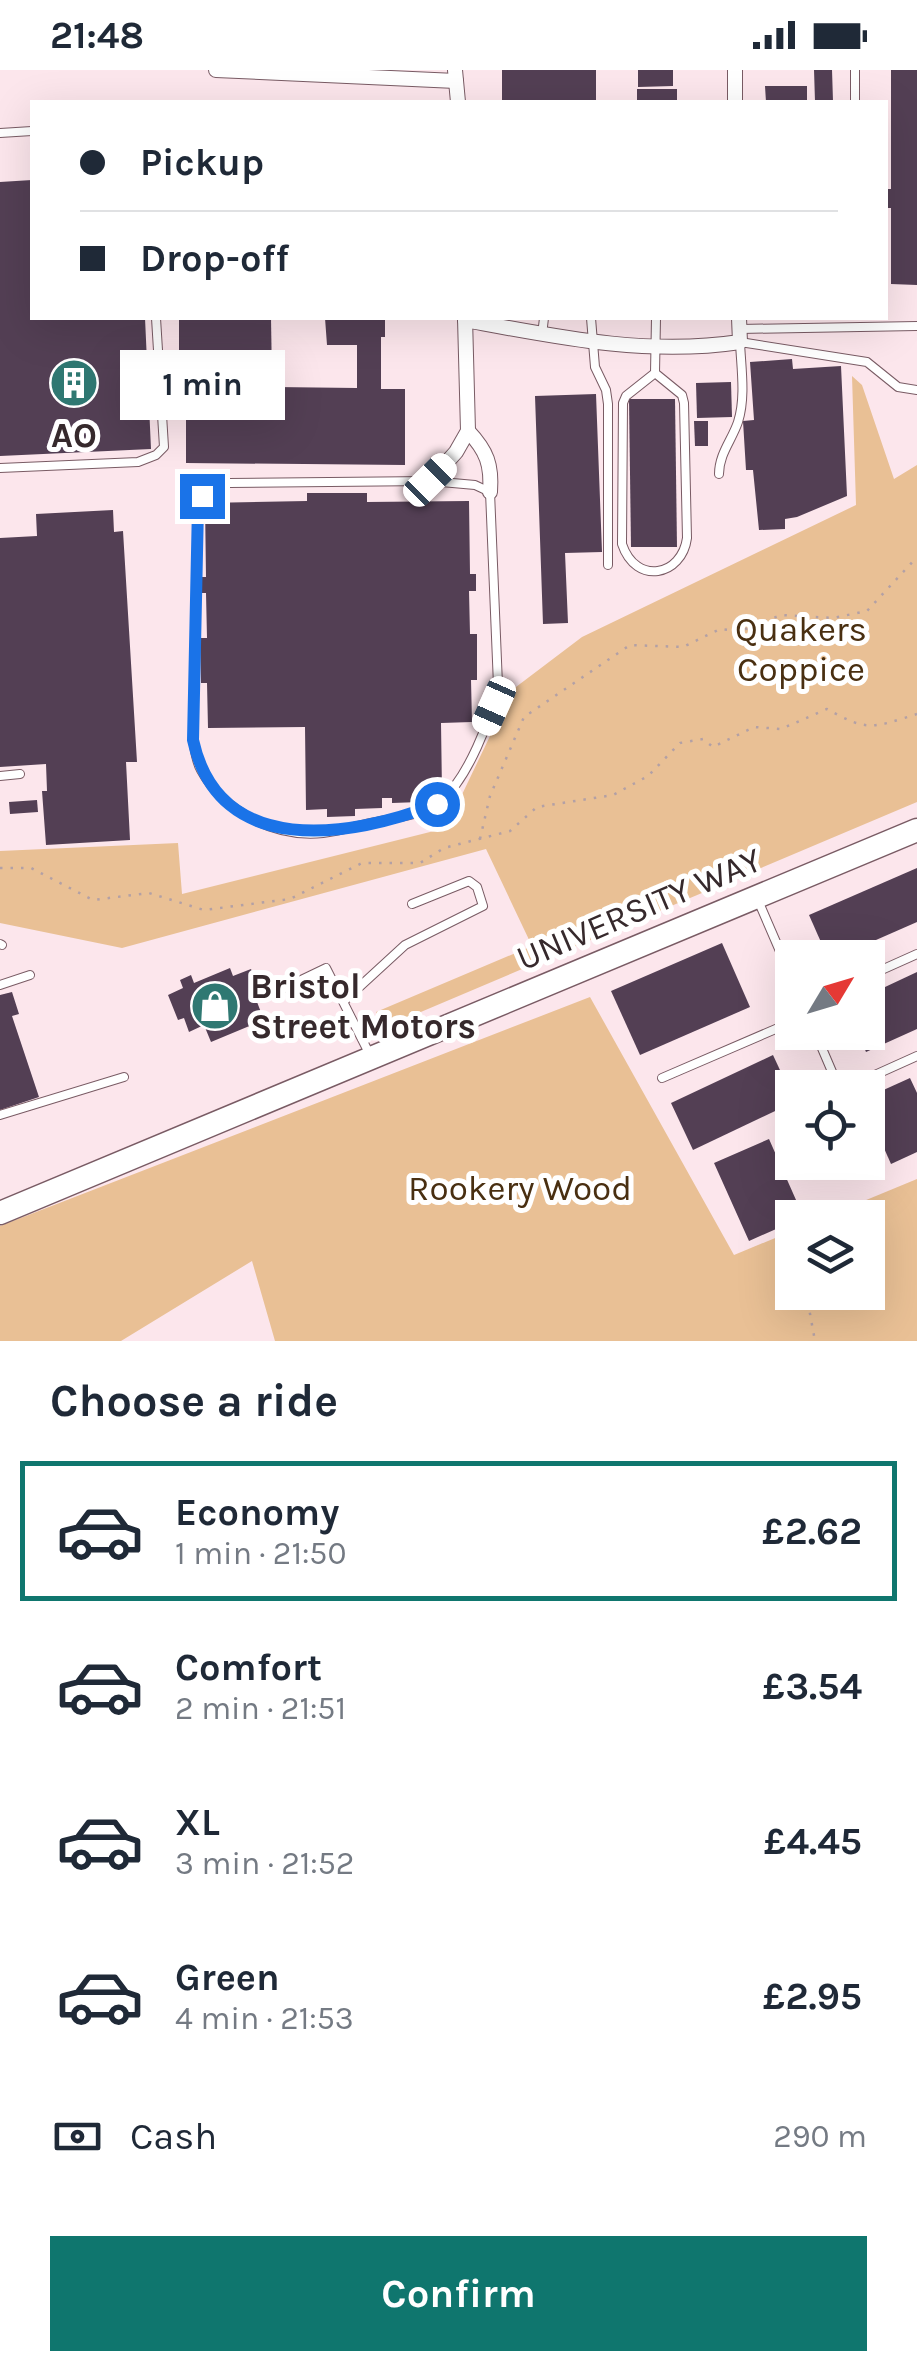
<!DOCTYPE html>
<html lang="en">
<head>
<meta charset="utf-8">
<style>
  body { margin:0; font-family:Karla,sans-serif; background:#f6f6f7; color:#1f2937; height:100vh; display:flex; flex-direction:column; font-size:38px; white-space:nowrap }
  * { box-sizing:border-box; margin:0 }
  p { font-size:32px; color:#747a83 }
  .icon { flex:none; width:55px; height:55px; fill:none; stroke:currentColor; stroke-width:2; stroke-linecap:round; stroke-linejoin:round }
  .map { position:relative; height:1271px; overflow:hidden }
  .sheet { display:flex; flex-direction:column; background:#fff; flex:1 }
  .sheet>* { flex:none }
  .hud { position:absolute; left:30px; top:30px; width:858px; height:220px; border-radius:0px; box-shadow:0 10px 40px #0002; display:grid; align-content:center; height:220px; padding:0 50px; background:#fff }
  .needle { width:65px; rotate:52deg }
  .buttons { position:absolute; left:775px; top:870px; display:grid; gap:20px }
  .buttons a { display:grid; place-items:center; width:110px; height:110px; border-radius:0px; background:#fff; box-shadow:0 10px 40px #0002; font-size:50px }
  .end { position:absolute; width:45px; height:45px; margin:-22px; border:12px solid #1a73e8; background:#fff; box-shadow:0 0 0 5px #fff }
  .from { border-radius:50% }
  .bubble { position:absolute; height:70px; border-radius:0px; background:#fff; box-shadow:0 10px 40px #0002; font-size:32px; font-weight:700; line-height:70px; text-align:center }
  .car { position:absolute; width:30px; height:60px; margin:-30px -15px; border-radius:12px; box-shadow:0 0 8px 2px #0007; background:linear-gradient(#fff 24%,#345 0 40%,#fff 0 76%,#345 0 86%,#fff 0) }
  .hud b { display:flex; align-items:center; gap:35px; height:95px; font-size:38px }
  .hud b+b { border-top:2px solid #e0e1e3 }
  .hud i { width:25px; height:25px; background:#1f2937 }
  ul { padding:0; list-style:none }
  li { display:flex; align-items:center; gap:30px; height:140px; margin:0 20px 15px; padding:0 30px; border:5px solid transparent; border-radius:0px }
  li div { flex:1 }
  li b { display:block; font-size:38px }
  li em { font-style:normal; font-weight:700 }
  li.on { border-color:#0f766e }
  li>.icon { width:90px; height:90px; stroke-width:1.5 }
  h2 { padding:0 50px; font-size:45px; line-height:120px }
  .pay { display:flex; align-items:center; gap:25px; height:110px; padding:0 50px; font-size:38px }
  .pay p { margin-inline-start:auto }
  .primary-button { display:flex; gap:20px; margin-top:auto; padding:20px 50px }
  .primary-button a { flex:1; height:115px; border-radius:0px; background:#0f766e; color:#fff; font-size:40px; font-weight:700; line-height:115px; text-align:center }
  .status { display:flex; justify-content:space-between; align-items:center; height:70px; padding:0 50px; background:#fff; direction:ltr }
  .status svg { height:28px; fill:currentColor }
  .map>svg:first-child { display:block }
</style>
</head>
<body>
<div class="status"><b>21:48</b><svg viewBox="0 0 49 12"><path d="M0 12V9h3v3zM5 12V6h3v6zM10 12V3h3v9zM15 12V0h3v12zM26 1h20v11H26zM47 4h2v5h-2z"/></svg></div>
<div class="map">
<svg width="917" height="1271" viewBox="0 0 917 1271">
  <rect width="100%" height="100%" fill="#fce6ec"/>
  <g fill="#e9c095">
    <polygon points="852,306 862,315 894,409 917,395 917,732 383,958 376,942 532,876 486,779 122,878 0,853 0,781 178,773 182,824 446,758 512,620 582,567 856,435"/>
    <polygon points="590,927 734,1185 792,1161 792,1222 868,1222 868,1148 825,1147 917,1109 917,1271 275,1271 252,1191 121,1271 0,1271 0,1156"/>
  </g>
  <g fill="#533f54">
    <rect x="502" y="0" width="94" height="32"/>
    <polygon points="638,0 673,0 673,16 638,17"/>
    <polygon points="814,0 832,0 833,32 815,32"/>
    <polygon points="891,0 917,0 917,215 891,214 891,138 885,138 885,119 891,119"/>
    <polygon points="765,16 807,16 807,32 766,32"/>
    <rect x="637" y="19" width="40" height="13"/>
    <polygon points="32,110 32,248 145,248 151,379 0,386 0,112"/>
    <polygon points="179,248 271,248 272,309 179,310"/>
    <polygon points="325,248 385,248 385,267 381,267 381,319 405,319 405,395 186,393 186,316 357,318 357,275 327,275"/>
    <polygon points="792,289 793,299 841,296 847,426 797,447 785,449 785,459 759,460 753,400 746,400 743,351 754,350 750,292"/>
    <polygon points="731,312 732,347 697,348 696,313"/>
    <polygon points="596,324 602,482 565,483 568,553 543,554 535,326"/>
    <polygon points="629,329 675,329 677,477 631,477"/>
    <polygon points="694,351 708,351 708,376 695,376"/>
    <polygon points="307,423 367,423 367,432 469,431 470,504 476,504 476,521 469,521 470,564 477,564 477,610 471,610 472,652 441,653 442,722 420,723 420,732 392,733 392,728 382,728 382,738 355,739 355,746 327,747 327,739 306,740 305,657 208,658 207,613 201,613 200,568 207,568 206,523 200,523 200,507 206,507 205,433 307,431"/>
    <polygon points="113,440 114,462 123,461 137,692 126,692 130,770 46,775 42,721 47,721 46,694 0,697 0,468 37,466 36,444"/>
    <polygon points="37,730 38,742 10,744 9,732"/>
    <polygon points="917,798 917,852 835,888 828,888 809,845"/>
    <polygon points="722,873 750,937 640,985 611,921"/>
    <polygon points="230,898 233,906 251,899 258,917 252,919 264,950 211,972 204,955 189,962 184,948 178,950 168,925 183,918 180,910 191,905 194,913"/>
    <polygon points="917,902 917,959 866,982 858,962 868,962 868,925"/>
    <polygon points="12,922 19,944 12,946 39,1027 0,1040 0,925"/>
    <polygon points="773,985 792,1026 792,1033 693,1080 671,1033"/>
    <polygon points="910,1008 917,1023 917,1082 891,1094 868,1042 868,1027"/>
    <polygon points="769,1069 804,1148 792,1148 792,1152 749,1171 714,1093"/>
  </g>
  <g fill="none" stroke-linecap="round" stroke-linejoin="round">
    <g stroke="#795b64" stroke-width="10">
      <g id="service">
        <polyline points="855,0 855,32"/>
        <polyline points="0,63 32,61"/>
        <polyline points="591,248 595,297 606,320 608,334 608,495"/>
        <polyline points="740,259 917,256"/>
        <polyline points="542,265 544,248"/>
        <path d="M655,303L626,326L623,333L622,474C636,516 682,506 687,468L684,333L682,325L655,303L656,248"/>
        <polyline points="0,398 138,392 156,385 164,377 156,248"/>
        <path d="M719,404C719,384 732,370 738,352C746,327 741,297 740,272L867,292L898,317L917,320"/>
        <path d="M430,411L475,415L490,422L498,615C491,649 468,708 441,731C424,745 397,747 376,752C359,755 341,761 323,763C275,768 224,742 201,700C196,692 195,680 193,670L198,436C205,422 214,418 229,413Z"/>
        <polyline points="0,706 20,704"/>
        <polyline points="757,828 792,909"/>
        <polyline points="0,874 2,875"/>
        <polyline points="868,906 917,884"/>
        <polyline points="0,915 30,905"/>
        <polyline points="276,922 326,898 370,985"/>
        <polyline points="344,931 405,875 483,836 477,817 469,811 412,834"/>
        <polyline points="815,962 839,1018"/>
        <polyline points="662,1008 792,952"/>
        <polyline points="846,1018 917,986"/>
        <polyline points="0,1045 124,1007"/>
      </g>
    </g>
    <g stroke="#795b64" stroke-width="16">
      <g id="minor">
        <polyline points="216,0 456,11"/>
        <polyline points="455,0 458,32"/>
        <polyline points="735,0 735,32"/>
        <path d="M465,250C557,267 647,286 740,272L739,248"/>
        <path d="M468,361C487,381 492,395 490,422"/>
        <polyline points="430,411 456,382 468,361 465,248"/>
      </g>
    </g>
    <g stroke="#795b64" stroke-width="25">
      <polyline id="trunk" points="0,1143 917,760"/>
    </g>
    <g stroke="#b3a0a5" stroke-width="2.5" stroke-dasharray="2.5 8" stroke-linecap="butt">
      <polyline points="480,769 490,726 524,647 630,575 683,577 720,559 741,561 781,545 833,548 867,541 917,487"/>
      <path d="M0,798H31L93,830L149,823L204,840L290,829L362,793H420L444,778L510,761L537,737L613,725L648,706L680,673L703,669L713,677L754,657L781,659L827,639C868,662 872,658 917,644"/>
      <polyline points="366,956 379,965"/>
      <polyline points="791,1175 792,1178"/>
      <polyline points="806,1222 815,1271"/>
    </g>
    <use href="#service" stroke="#fff" stroke-width="8"/>
    <use href="#minor" stroke="#fff" stroke-width="14"/>
    <use href="#trunk" stroke="#fff" stroke-width="22"/>
  </g>
  <g fill="none" stroke-linecap="round" stroke-linejoin="round">
    <path stroke="#1a73e8" stroke-width="12" d="M202,426L198,436L193,670C219,789 350,768 437,734"/>
  </g>
  <defs>
    <g id="building-disc" transform="scale(2.5)"><circle r="9.5" fill="#2f7872" stroke="#fff"/><path d="M-4-6H4V6H1V3H-1V6H-4ZM-2.5-4.3h1.7v1.8h-1.7ZM.8-4.3h1.7v1.8H.8ZM-2.5-1h1.7V.8h-1.7ZM.8-1h1.7V.8H.8Z" fill="#fff"/></g>
    <g id="shop-disc" transform="scale(2.5)"><circle r="9.5" fill="#2f7872" stroke="#fff"/><path d="M-5-2.5h2.3a2.7 3.5 0 0 1 5.4 0H5L5.5 6h-11ZM-1.5-2.5h3a1.5 2.3 0 0 0-3 0Z" fill="#fff"/></g>
  </defs>
  <g fill-rule="evenodd">
    <use href="#building-disc" x="74" y="313"/>
    <use href="#shop-disc" x="215" y="936"/>
  </g>
  <g text-anchor="middle" dominant-baseline="central" stroke-width="10" stroke-linejoin="round" paint-order="stroke">
    <g font-size="35" font-weight="bold" fill="#36292c" stroke="#fff">
      <text x="74" y="365">AO</text>
      <text x="250" y="916" text-anchor="start">Bristol<tspan x="250" dy="40">Street Motors</tspan></text>
    </g>
    <g font-size="35" fill="#492f11" stroke="#fff">
      <text x="801" y="559">Quakers<tspan x="801" dy="40">Coppice</tspan></text>
      <text x="520" y="1118">Rookery Wood</text>
    </g>
    <g font-size="35" fill="#36292c" stroke="#fff">
      <text transform="translate(639 839) rotate(-23)">UNIVERSITY WAY</text>
    </g>
  </g>
</svg>
<div class="buttons">
<a><svg class="needle" viewBox="-14 -14 28 28"><path d="M0-13l5 13h-10z" fill="#e53935"/><path d="M0 13l5-13h-10z" fill="#747a83"/></svg></a>
<a><svg class="icon" aria-label="locate" viewBox="0 0 24 24"><circle cx="12" cy="12" r="6"/><path d="M12 2v4M12 18v4M2 12h4M18 12h4"/></svg></a>
<a><svg class="icon" aria-label="layers" viewBox="0 0 24 24"><path d="M12 4l9 5-9 5-9-5zM3 14l9 5 9-5"/></svg></a>
</div>
<i class="end from" style="left:437px;top:734px"></i>
<i class="end" style="left:202px;top:426px"></i>
<div class="bubble" style="left:120px;top:280px;width:165px">1 min</div>
<i class="car" style="left:430px;top:410px;rotate:45deg"></i>
<i class="car" style="left:494px;top:636px;rotate:204deg"></i>
<div class="hud">
<b><i class="from"></i>Pickup</b>
<b><i></i>Drop-off</b>
</div>
</div>
<section class="sheet">
<h2>Choose a ride</h2>
<ul>
<li class="on"><svg class="icon" aria-label="car" viewBox="0 0 24 24"><path d="M5 17H2v-5l4-1 3-4h7l3 4 3 1v5h-3M9 17h6M6 11h13"/><circle cx="7" cy="17" r="2"/><circle cx="17" cy="17" r="2"/></svg><div><b>Economy</b><p>1 min · 21:50</p></div><em>£2.62</em></li>
<li><svg class="icon" aria-label="car" viewBox="0 0 24 24"><path d="M5 17H2v-5l4-1 3-4h7l3 4 3 1v5h-3M9 17h6M6 11h13"/><circle cx="7" cy="17" r="2"/><circle cx="17" cy="17" r="2"/></svg><div><b>Comfort</b><p>2 min · 21:51</p></div><em>£3.54</em></li>
<li><svg class="icon" aria-label="car" viewBox="0 0 24 24"><path d="M5 17H2v-5l4-1 3-4h7l3 4 3 1v5h-3M9 17h6M6 11h13"/><circle cx="7" cy="17" r="2"/><circle cx="17" cy="17" r="2"/></svg><div><b>XL</b><p>3 min · 21:52</p></div><em>£4.45</em></li>
<li><svg class="icon" aria-label="car" viewBox="0 0 24 24"><path d="M5 17H2v-5l4-1 3-4h7l3 4 3 1v5h-3M9 17h6M6 11h13"/><circle cx="7" cy="17" r="2"/><circle cx="17" cy="17" r="2"/></svg><div><b>Green</b><p>4 min · 21:53</p></div><em>£2.95</em></li>
</ul>
<div class="pay"><svg class="icon" aria-label="cash" viewBox="0 0 24 24"><path d="M3 7h18v10H3z"/><circle cx="12" cy="12" r="2"/></svg>Cash<p>290 m</p></div>
<div class="primary-button"><a>Confirm</a></div>
</section>
</body>
</html>
